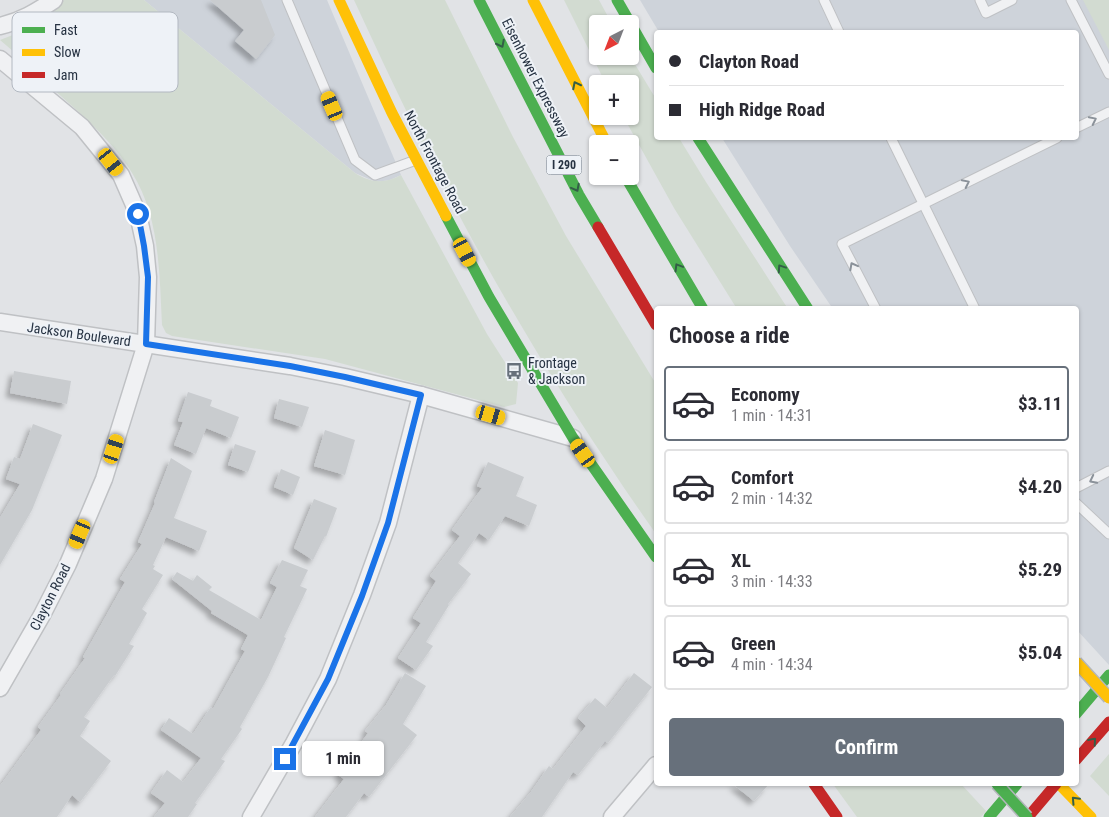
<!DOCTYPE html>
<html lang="en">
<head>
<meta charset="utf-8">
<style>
  body { margin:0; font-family:"Roboto Condensed",sans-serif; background:#f2f2f3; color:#2b2b33; height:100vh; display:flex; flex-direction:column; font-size:19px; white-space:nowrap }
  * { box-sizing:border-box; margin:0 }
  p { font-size:16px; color:#7c7c81 }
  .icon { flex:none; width:28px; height:28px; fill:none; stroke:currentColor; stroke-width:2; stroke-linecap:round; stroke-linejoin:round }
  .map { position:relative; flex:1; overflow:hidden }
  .drawer { position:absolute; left:654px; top:306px; width:425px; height:480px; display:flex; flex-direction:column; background:#fff; border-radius:5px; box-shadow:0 1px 4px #0004 }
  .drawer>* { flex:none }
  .guide { position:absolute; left:654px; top:30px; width:425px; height:110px; border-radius:5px; box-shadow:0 1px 4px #0004; display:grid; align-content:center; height:110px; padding:0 15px; background:#fff }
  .needle { width:32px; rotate:222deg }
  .controls { position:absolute; left:589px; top:15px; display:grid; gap:10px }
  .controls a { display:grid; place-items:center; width:50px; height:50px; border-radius:5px; background:#fff; box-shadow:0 1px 4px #0004; font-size:25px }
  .end { position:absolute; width:22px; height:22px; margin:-11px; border:6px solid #1a73e8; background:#fff; box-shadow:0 0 0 2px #fff }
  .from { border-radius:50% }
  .bubble { position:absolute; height:35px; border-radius:5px; background:#fff; box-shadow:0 1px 4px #0004; font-size:16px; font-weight:700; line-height:35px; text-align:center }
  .car { position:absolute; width:15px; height:30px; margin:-15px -8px; border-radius:6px; box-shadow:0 0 4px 1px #0007; background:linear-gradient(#f5c518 24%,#345 0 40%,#f5c518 0 76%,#345 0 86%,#f5c518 0) }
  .guide b { display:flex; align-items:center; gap:18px; height:48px; font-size:19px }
  .guide b+b { border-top:1px solid #e1e1e2 }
  .guide i { width:12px; height:12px; background:#2b2b33 }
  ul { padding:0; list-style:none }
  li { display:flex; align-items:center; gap:15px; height:75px; margin:0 10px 8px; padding:0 5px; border:2px solid #e1e1e2; border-radius:5px }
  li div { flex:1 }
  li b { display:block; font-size:19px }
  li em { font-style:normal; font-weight:700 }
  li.current { border-color:#67707b }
  li>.icon { width:45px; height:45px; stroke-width:1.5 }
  h2 { padding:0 15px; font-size:22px; line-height:60px }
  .action { display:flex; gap:10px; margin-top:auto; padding:10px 15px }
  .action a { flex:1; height:58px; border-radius:5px; background:#67707b; color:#fff; font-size:20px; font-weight:700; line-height:58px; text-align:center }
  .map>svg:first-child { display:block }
</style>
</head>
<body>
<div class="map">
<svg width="1109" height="817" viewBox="0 0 1109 817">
  <defs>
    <filter id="shadow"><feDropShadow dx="-4.5" dy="4.5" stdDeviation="2.5" flood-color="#0004"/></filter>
  </defs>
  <rect width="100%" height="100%" fill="#e1e3e6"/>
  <g fill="#ced3da">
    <polygon points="144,0 327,0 401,175 390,180 376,182 355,173"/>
    <polygon points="640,0 1109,0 1109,665 1076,629 1076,309 833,309 790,246 722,138 1076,138 1076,32 659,32"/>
  </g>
  <g fill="#d2dbd1">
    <path d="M64,0H144L355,173C371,183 384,184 401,175L487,334L518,383L516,404L504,407L325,359L172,336L166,333L162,325C160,287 160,248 149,211C134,156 85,118 45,82C30,68 16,53 0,40L23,31L39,21Z"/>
    <path d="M354,0H445L513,137L566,236L656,384V534C609,467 564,398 522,327C459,222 405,111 354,0Z"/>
    <polygon points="564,0 599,0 612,24 598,24 598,56 630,56 656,99 656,138 679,138 706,182 788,309 737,309 674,208 623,116 630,116 630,84 606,84"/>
    <polygon points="1083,0 1109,0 1109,50"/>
    <polygon points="1109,754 1109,796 1090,776"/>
    <polygon points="833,784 961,784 986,811 981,817 857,817"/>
  </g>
  <g fill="#c9cccf" filter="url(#shadow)">
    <polygon points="210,0 261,0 275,35 256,59 235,41 244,30"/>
    <polygon points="14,371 71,381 67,404 10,393"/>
    <polygon points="188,392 212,400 210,406 239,417 231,438 206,428 196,454 174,445 183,422 178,421"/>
    <polygon points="279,399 309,407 302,427 274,418"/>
    <polygon points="33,424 62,435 32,510 0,565 0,518 20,484 6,479 14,457 20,459"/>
    <polygon points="325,430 355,440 345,475 314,466"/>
    <polygon points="235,444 256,451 248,472 228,465"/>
    <polygon points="171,458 192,471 174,518 207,531 199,551 166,537 153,565 155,566 153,569 163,575 142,609 147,613 129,644 134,646 115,676 114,675 84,717 90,721 80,736 111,761 80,802 72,795 57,817 0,817 0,786 41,730 38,727 61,695 60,694 85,658 83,657 125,582 120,579 142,544 138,542 155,503 154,502"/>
    <polygon points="488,462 524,477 516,496 537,505 529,526 505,516 489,540 479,533 458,563 471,574 448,604 449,605 426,642 433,646 416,670 398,658 421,623 413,618 436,581 430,576 460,536 452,530 482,488 477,486"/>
    <polygon points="281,469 300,477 293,495 274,487"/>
    <polygon points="314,499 337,508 326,537 325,536 313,560 294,548"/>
    <polygon points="282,560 308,570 300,586 307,589 284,637 286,638 268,677 240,727 242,729 221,759 225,761 195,803 197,804 188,817 154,817 165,803 151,793 167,770 183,782 201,758 161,730 169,718 193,734 211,707 213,709 245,651 241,649 248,635 211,613 212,611 172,579 177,572 193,581 197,575 212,587 209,590 261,620 277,587 270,583"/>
    <polygon points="405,673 426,686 403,724 417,735 369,797 364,793 346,817 315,817 344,779 338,775 368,733 365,731 386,705"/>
    <polygon points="634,673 652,687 608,743 605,741 578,775 573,772 542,817 510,817 531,792 549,766 553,769 586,726 578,718 595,698 607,708"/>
    <polygon points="733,784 769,784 754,801"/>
  </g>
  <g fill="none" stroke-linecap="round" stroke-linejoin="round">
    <g stroke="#bfc1c4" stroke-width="11">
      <g id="lane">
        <polyline points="287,0 355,160 375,175 416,160"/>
        <polyline points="824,0 839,32"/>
        <polyline points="980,0 986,13 1012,0"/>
        <polyline points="1071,0 1109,74"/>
        <polyline points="1076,128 1109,112"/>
        <polyline points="891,138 975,309"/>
        <polyline points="876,309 842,244 1057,138"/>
        <polyline points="1076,488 1109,471"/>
        <polyline points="1076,503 1109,534"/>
      </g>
    </g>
    <g stroke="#bfc1c4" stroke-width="19">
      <g id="street">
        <path d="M0,26C21,21 36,12 54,0"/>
        <polyline points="0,59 82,127 121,175 138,214 145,246 148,277 146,344 104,479 68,564 42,615 0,688"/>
        <polyline points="0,322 290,366 345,377 421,395 573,438"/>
        <polyline points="251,817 294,743 328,679 362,595 388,523 421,395"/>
        <polyline points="612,817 656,765"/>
      </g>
    </g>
    <use href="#lane" stroke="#f0f1f3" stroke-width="9"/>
    <use href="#street" stroke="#f0f1f3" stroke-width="16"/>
    <g stroke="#4caf50" stroke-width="11">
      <polyline points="479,0 579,195 598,227"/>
      <polyline points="617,0 656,68"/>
      <polyline points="698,138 808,309"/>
      <polyline points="625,176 703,309"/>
      <polyline points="446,216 489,297 573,438 656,557"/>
      <polyline points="1076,714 1109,675"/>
      <polyline points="989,817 1017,784"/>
    </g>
    <g stroke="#ffc107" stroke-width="11">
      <polyline points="339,0 392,113 446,216"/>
      <polyline points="533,0 607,144"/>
      <polyline points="1059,784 1091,817"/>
    </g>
    <g stroke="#c62828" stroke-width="11">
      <polyline points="598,227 656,325"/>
      <polyline points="1076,760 1109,722"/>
      <polyline points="814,784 837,817"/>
      <polyline points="1028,817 1056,784"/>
    </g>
    <g stroke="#b3b6bb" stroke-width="14" stroke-linecap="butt">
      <polyline id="fast-bridge" points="997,784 1027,817"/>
    </g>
    <g stroke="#b3b6bb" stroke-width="14" stroke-linecap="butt">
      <polyline id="slow-bridge" points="1076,662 1109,698"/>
    </g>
    <use href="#fast-bridge" stroke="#4caf50" stroke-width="11"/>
    <use href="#slow-bridge" stroke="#ffc107" stroke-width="11"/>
  </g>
  <defs><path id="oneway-chevron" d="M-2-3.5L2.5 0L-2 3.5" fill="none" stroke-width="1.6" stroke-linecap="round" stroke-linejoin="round" transform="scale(1.25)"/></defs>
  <g stroke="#335e47">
    <use href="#oneway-chevron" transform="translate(501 44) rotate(63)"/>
    <use href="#oneway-chevron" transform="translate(576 85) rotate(-117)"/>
    <use href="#oneway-chevron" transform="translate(576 188) rotate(62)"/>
    <use href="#oneway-chevron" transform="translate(678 267) rotate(-121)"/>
    <use href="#oneway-chevron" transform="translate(781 268) rotate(-124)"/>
    <use href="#oneway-chevron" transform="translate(1093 741) rotate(-49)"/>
    <use href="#oneway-chevron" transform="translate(1075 800) rotate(-133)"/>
  </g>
  <g stroke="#8b929a">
    <use href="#oneway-chevron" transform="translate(1093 120) rotate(-26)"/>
    <use href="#oneway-chevron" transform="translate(966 183) rotate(-26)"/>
    <use href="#oneway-chevron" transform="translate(853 266) rotate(-118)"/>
    <use href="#oneway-chevron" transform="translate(1093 480) rotate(153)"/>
  </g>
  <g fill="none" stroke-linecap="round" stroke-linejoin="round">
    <polyline stroke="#1a73e8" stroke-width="6" points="138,214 144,246 148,277 146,344 290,366 345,377 421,395 388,523 362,596 328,679 285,759"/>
  </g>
  <defs>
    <g id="bus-bare" transform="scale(1.35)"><path d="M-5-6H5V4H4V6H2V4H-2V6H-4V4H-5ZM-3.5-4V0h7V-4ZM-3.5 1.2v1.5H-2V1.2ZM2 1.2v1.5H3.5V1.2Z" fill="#67707b" stroke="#eef2f7" stroke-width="2.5" paint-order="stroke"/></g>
  </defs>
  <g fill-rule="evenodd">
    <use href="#bus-bare" x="514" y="371"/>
  </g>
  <g text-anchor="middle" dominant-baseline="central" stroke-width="4" stroke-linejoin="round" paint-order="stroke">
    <rect fill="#eef2f7" stroke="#626c78" stroke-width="1" x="546.5" y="155.5" width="35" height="19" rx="4"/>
    <g font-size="12" font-weight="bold" fill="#263242">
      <text x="564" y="165">I 290</text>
    </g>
    <g font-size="14" fill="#263242" stroke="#eef2f7">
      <text transform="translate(536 78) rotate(63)">Eisenhower Expressway</text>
      <text transform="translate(435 162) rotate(62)">North Frontage Road</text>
      <text transform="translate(79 334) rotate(8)">Jackson Boulevard</text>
      <text transform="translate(50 597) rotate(-63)">Clayton Road</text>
    </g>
    <g font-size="14" fill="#263242" stroke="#eef2f7" text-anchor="start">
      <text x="528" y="363">Frontage<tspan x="528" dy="16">&amp; Jackson</tspan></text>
    </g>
  </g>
  <rect x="12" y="12" width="166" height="80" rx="8" fill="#eef2f7" stroke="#b2b8c1" stroke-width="1"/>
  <rect x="22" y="27" width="23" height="6" fill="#4caf50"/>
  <rect x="22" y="49" width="23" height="7" fill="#ffc107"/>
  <rect x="22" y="72" width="23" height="6" fill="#c62828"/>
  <g font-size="14" fill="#263242">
    <text x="54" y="35">Fast</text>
    <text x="54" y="57">Slow</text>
    <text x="54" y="80">Jam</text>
  </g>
</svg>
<div class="controls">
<a><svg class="needle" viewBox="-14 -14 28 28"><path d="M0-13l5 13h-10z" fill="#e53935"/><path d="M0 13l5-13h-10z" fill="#7c7c81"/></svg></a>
<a>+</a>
<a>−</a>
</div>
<i class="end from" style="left:138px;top:214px"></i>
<i class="end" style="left:285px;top:759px"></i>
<div class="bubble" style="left:302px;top:741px;width:82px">1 min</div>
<i class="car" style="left:332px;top:106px;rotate:337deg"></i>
<i class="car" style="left:111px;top:162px;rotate:142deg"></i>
<i class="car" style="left:465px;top:252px;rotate:152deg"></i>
<i class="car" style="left:491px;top:415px;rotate:106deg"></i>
<i class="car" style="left:114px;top:449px;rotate:18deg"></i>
<i class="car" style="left:583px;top:453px;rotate:325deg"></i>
<i class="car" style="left:80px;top:534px;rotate:203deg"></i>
<div class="guide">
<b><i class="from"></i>Clayton Road</b>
<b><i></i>High Ridge Road</b>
</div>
<section class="drawer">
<h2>Choose a ride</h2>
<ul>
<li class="current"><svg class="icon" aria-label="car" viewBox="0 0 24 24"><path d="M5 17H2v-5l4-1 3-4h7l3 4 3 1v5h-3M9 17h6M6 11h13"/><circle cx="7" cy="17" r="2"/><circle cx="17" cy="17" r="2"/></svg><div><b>Economy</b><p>1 min · 14:31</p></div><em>$3.11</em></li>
<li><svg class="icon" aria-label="car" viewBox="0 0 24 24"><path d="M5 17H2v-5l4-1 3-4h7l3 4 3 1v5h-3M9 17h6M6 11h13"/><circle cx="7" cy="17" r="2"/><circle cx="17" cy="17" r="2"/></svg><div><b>Comfort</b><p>2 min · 14:32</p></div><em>$4.20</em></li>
<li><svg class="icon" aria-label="car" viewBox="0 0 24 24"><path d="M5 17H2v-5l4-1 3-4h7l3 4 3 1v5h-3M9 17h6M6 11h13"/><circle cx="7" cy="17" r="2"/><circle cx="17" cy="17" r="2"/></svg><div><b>XL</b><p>3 min · 14:33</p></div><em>$5.29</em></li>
<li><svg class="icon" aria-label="car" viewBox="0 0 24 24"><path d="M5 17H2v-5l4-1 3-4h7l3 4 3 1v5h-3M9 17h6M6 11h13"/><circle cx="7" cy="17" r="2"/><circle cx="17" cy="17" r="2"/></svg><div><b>Green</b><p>4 min · 14:34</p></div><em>$5.04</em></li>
</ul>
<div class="action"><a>Confirm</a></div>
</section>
</div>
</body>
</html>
